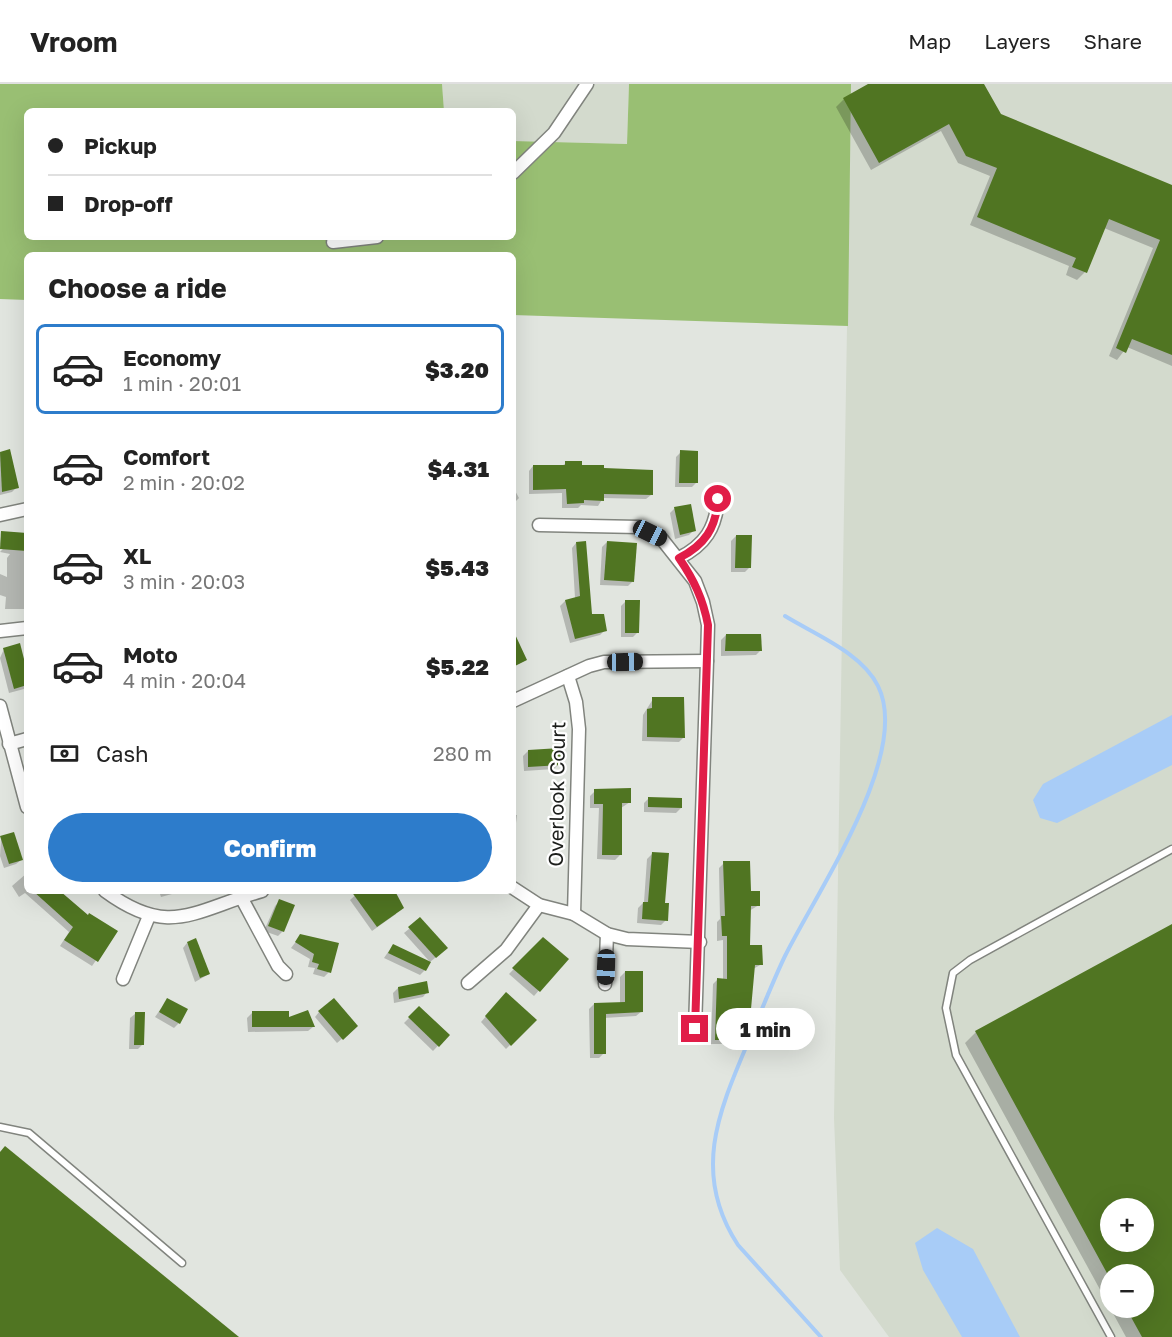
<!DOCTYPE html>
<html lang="en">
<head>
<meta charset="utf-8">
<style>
  body { margin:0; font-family:"Golos Text",sans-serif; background:#f6f6f6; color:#222; height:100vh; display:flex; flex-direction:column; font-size:22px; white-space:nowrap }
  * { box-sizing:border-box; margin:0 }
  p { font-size:20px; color:#767676 }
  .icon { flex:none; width:33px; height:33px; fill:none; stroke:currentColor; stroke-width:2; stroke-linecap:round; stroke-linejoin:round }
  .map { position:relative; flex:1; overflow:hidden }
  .sheet { position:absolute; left:24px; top:168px; width:492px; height:642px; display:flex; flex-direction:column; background:#fff; border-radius:9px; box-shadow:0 6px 24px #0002 }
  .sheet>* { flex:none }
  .top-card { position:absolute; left:24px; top:24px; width:492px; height:132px; border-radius:9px; box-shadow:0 6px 24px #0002; display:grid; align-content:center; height:132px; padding:0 24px; background:#fff }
  .controls { position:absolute; left:1100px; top:1114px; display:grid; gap:12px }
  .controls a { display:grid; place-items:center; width:54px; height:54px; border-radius:50%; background:#fff; box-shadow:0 6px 24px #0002; font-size:30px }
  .end { position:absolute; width:27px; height:27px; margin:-14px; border:8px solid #e11d48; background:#fff; box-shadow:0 0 0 3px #fff }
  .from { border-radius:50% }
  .bubble { position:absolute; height:42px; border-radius:21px; background:#fff; box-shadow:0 6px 24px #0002; font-size:20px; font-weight:800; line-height:42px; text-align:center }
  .car { position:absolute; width:18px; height:36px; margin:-18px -9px; border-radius:8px; box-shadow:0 0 4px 2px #0007; background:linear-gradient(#222 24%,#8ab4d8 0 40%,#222 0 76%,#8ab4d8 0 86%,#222 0) }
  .top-card b { display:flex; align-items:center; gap:21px; height:57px; font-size:22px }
  .top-card b+b { border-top:2px solid #e0e0e0 }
  .top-card i { width:15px; height:15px; background:#222 }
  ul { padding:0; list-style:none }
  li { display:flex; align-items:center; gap:18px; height:90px; margin:0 12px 9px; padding:0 12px; border:3px solid transparent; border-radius:9px }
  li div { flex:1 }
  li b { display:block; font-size:22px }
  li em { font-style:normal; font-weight:800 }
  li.active { border-color:#2d7ccb }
  li>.icon { width:54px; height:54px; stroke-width:1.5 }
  h2 { padding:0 24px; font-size:27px; line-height:72px }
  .pay { display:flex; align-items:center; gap:15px; height:66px; padding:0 24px; font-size:22px }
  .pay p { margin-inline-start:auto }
  .button { display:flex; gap:12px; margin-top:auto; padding:12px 24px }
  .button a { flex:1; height:69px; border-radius:36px; background:#2d7ccb; color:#fff; font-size:24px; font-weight:800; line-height:69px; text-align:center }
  header { display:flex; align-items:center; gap:36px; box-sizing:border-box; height:84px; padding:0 30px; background:#fff; border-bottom:2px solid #e0e0e0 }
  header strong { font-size:28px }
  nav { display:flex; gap:33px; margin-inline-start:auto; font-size:21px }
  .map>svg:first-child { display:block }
</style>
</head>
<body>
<header>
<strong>Vroom</strong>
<nav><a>Map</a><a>Layers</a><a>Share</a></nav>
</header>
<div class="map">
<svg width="1172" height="1253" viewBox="0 0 1172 1253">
  <rect width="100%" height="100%" fill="#e1e5df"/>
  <g fill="#d3dacd" fill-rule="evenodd">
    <polygon points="442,0 629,0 627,60 513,57 513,27 444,27"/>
    <path d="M851,0H1172V1253H889L840,1186L834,1034ZM1110,1125H1143V1158H1110ZM1110,1191H1143V1224H1110Z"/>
  </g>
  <polygon fill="#99bf73" points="0,0 442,0 444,27 27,27 27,153 513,153 513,57 627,60 629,0 851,0 848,242 513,231 513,171 27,171 27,216 0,215"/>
  <g fill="#a8ccf7">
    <polygon points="1172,631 1172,681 1057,739 1040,734 1033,716 1043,700"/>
    <polygon points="937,1144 973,1165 1020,1253 962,1253 923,1186 915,1159"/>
  </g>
  <g fill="#0003" fill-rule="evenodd">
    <polygon points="871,0 982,0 1000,32 1172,102 1172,282 1127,263 1117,276 1109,272 1153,164 1104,144 1085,188 1077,196 1066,191 1069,182 970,141 990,92 958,79 941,47 871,86 836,23 844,15"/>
    <polygon points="9,367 17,403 12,408 0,411 0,369"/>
    <polygon points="681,368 697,398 692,403 675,403 676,373"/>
    <polygon points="566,379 603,386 651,411 646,415 603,414 598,422 581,421 578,424 562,424 562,409 529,410 529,387 533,382 562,382"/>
    <polygon points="513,403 519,414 513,420"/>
    <polygon points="675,424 694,446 689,451 675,455 670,429"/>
    <polygon points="17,450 27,451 27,525 5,525 6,513 0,511 0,490 7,493 7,474 10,470 0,468"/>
    <polygon points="736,452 750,483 745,488 731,488 731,457"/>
    <polygon points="607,458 633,497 628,502 600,501 602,463"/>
    <polygon points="576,459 591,531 605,546 600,551 570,559 560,522 565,517 575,514 572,464"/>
    <polygon points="626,517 638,548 633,553 621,553 621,522"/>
    <polygon points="726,551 761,566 756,571 721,572 721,556"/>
    <polygon points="4,565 27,592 27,601 24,605 9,609 0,574"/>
    <polygon points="653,615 684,653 679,658 642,657 643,631"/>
    <polygon points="528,667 559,680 554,685 524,687 523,672"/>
    <polygon points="595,707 630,718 621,724 620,771 615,776 597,775 599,724 590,724 590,712"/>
    <polygon points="649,714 681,724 676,729 644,728 644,719"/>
    <polygon points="513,731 517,731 513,763"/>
    <polygon points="1,754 21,776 16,780 4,784 0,772"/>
    <polygon points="652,770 666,836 661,841 637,839 638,824 644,818 647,775"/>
    <polygon points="724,779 759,821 749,827 748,863 762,880 753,885 749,935 744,941 744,955 739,960 711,960 713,900 718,895 723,896 723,856 717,857 717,838 720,835 719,784"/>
    <polygon points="27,789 27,807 57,807 87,832 116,848 92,882 60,862 69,848 25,809 19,813 12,802"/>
    <polygon points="159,807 183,807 161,813"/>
    <polygon points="360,807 393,807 396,830 372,847 350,816"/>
    <polygon points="280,817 283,847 278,852 264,847 275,822"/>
    <polygon points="420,836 441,869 430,878 404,849"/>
    <path d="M1172,842V1253H1126L965,959L976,948ZM1110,1125H1143V1158H1110ZM1110,1191H1143V1224H1110Z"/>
    <polygon points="301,851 329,888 324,893 313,890 315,884 308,883 310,875 291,864"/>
    <polygon points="543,855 566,875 534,912 509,890"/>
    <polygon points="187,859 209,890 195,898 183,864"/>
    <polygon points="393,861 425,886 420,891 384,874"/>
    <polygon points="625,888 642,927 636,932 604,934 604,969 599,974 590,974 589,925 594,920 620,920 620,893"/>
    <polygon points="398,904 427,908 423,913 394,919 393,909"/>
    <polygon points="501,915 535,936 506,965 481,938"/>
    <polygon points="167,916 179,939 174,944 155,933"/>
    <polygon points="419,924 448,951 433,967 404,939"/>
    <polygon points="319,928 351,947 337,959 315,933"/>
    <polygon points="252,929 287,936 313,943 308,947 248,948 247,934"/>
    <polygon points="135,930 143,960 138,965 129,965 130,934"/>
  </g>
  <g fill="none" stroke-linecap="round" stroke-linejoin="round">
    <path stroke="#a8ccf7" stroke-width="4" d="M785,532C816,551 862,569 878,602C912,670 816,809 785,872C772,899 761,928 749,956C719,1027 691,1089 738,1161L821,1253"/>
  </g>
  <g fill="#507522" fill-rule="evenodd">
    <polygon points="868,0 984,0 1001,30 1172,101 1172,271 1132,255 1126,269 1116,264 1160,156 1109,135 1087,189 1072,183 1076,174 977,133 997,84 966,72 949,40 879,79 843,14"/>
    <polygon points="10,365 19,404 2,408 0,368"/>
    <polygon points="680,366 698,367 698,399 679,399"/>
    <polygon points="565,377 582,377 582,381 604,381 604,384 653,386 653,411 604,410 604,417 584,416 584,419 567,420 566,405 533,406 533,381 565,381"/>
    <polygon points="691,420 696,447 680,451 674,423"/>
    <polygon points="1,447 27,449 27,467 0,465"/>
    <polygon points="736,451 752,451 751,484 735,484"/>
    <polygon points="586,457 592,530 604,530 607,547 575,555 565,516 580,512 576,458"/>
    <polygon points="607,457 637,459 634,498 604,496"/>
    <polygon points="625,516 640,516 639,549 625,549"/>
    <polygon points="513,546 527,576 513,583"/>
    <polygon points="726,550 761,550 762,567 725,567"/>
    <polygon points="20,559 27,587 27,601 14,605 3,564"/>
    <polygon points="652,613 684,613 685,654 647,653 647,625 652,624"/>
    <polygon points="560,664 561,681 528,683 528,666"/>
    <polygon points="631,704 631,719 622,719 622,771 602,771 603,720 594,720 594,705"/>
    <polygon points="648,713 682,714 682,724 648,723"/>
    <polygon points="14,748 23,776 9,780 0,752"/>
    <polygon points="652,768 669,769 665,819 669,819 668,837 642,835 643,818 648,818"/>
    <polygon points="723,777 750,777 751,807 760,807 760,822 751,822 750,861 762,861 763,881 755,881 750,936 745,936 745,956 715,956 717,894 727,895 727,852 722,852 721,832 725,832"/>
    <polygon points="33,807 60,807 88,831 89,829 118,847 98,878 64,856 73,843"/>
    <polygon points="351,807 395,807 404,824 377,843"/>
    <polygon points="279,815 295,821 284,848 268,842"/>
    <polygon points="420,833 448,864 436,874 408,843"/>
    <path d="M1172,840V1253H1142L1126,1224H1143V1191H1108L975,947ZM1110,1125H1143V1158H1110Z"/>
    <polygon points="300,850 339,859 331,889 317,885 319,880 312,878 314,870 295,858"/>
    <polygon points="543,853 569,875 540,908 512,884"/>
    <polygon points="196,854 210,890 200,894 187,858"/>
    <polygon points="393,860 431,878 426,887 388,869"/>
    <polygon points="625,887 643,887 643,928 606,930 606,970 594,970 594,919 625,918"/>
    <polygon points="427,897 429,909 399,915 398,903"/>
    <polygon points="506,908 537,936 511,962 485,932"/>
    <polygon points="167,914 188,925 180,940 159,928"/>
    <polygon points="334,914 358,942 343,956 318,927"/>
    <polygon points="419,922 450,951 439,963 408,933"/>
    <polygon points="308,926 315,943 252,943 252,927 289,927 289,933"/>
    <polygon points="135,928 145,928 144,961 134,961"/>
    <polygon points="5,1062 239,1253 0,1253 0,1068"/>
  </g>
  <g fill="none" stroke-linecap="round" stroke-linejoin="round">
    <g stroke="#81847e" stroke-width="9">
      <g id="lane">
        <polyline points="0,1043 29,1049 182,1179"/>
        <polyline points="1111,1253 956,971 946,924 953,889 970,876 1172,765"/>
      </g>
    </g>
    <g stroke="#81847e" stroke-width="15">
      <g id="street">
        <polyline points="513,89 554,49 587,0"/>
        <polyline points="333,158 377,153"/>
        <polyline points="0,431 27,425"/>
        <polyline points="539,441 639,443 661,454 695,497 703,518 708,541 707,577 695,945"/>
        <path d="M679,474C705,461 716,444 718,415"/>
        <polyline points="0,547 27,544"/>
        <polyline points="568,592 576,618 579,645 574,830"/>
        <polyline points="513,617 589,582 604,578 707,577"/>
        <polyline points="0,622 27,723"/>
        <polyline points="9,660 27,655"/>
        <polyline points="513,804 539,821 574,830 607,850 627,855 700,858"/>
        <path d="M105,807C170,855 194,826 262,807"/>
        <polyline points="241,813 278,882 286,890"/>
        <polyline points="123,895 149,832"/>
        <polyline points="468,899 506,866 539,821"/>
        <polyline points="605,900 607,850"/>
      </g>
    </g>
    <use href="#lane" stroke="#fff" stroke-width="6"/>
    <use href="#street" stroke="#fff" stroke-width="12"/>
  </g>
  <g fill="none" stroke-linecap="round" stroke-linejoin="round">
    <path stroke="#e11d48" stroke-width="8" d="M695,945L708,541C703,515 694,496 679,474C705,461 716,444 718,415"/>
  </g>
  <g text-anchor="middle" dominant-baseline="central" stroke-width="4.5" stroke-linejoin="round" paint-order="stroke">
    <g font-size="20" fill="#1d1f1c" stroke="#fff">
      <text transform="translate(556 710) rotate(-89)">Overlook Court</text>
    </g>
  </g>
</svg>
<div class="controls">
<a>+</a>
<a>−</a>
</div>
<i class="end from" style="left:718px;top:415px"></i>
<i class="end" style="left:695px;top:945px"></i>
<div class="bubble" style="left:716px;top:924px;width:99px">1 min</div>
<i class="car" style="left:650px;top:449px;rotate:116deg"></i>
<i class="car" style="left:625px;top:578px;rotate:89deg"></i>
<i class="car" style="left:606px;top:883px;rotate:182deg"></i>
<div class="top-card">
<b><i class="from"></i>Pickup</b>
<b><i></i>Drop-off</b>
</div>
<section class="sheet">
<h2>Choose a ride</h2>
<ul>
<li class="active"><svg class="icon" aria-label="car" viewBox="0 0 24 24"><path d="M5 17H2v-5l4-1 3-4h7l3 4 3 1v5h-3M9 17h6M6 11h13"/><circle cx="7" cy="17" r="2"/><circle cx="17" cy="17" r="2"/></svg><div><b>Economy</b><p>1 min · 20:01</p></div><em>$3.20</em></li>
<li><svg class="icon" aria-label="car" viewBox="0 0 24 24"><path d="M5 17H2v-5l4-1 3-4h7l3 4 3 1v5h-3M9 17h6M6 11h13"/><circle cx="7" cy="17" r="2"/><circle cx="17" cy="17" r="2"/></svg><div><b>Comfort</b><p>2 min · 20:02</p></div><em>$4.31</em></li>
<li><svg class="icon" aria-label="car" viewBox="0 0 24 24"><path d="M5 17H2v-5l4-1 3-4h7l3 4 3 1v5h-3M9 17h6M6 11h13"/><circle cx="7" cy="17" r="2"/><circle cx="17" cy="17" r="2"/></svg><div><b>XL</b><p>3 min · 20:03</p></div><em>$5.43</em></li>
<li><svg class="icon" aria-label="car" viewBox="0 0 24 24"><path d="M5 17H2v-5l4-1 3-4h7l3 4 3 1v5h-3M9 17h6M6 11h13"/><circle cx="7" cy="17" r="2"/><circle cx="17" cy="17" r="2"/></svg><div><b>Moto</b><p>4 min · 20:04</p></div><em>$5.22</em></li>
</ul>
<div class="pay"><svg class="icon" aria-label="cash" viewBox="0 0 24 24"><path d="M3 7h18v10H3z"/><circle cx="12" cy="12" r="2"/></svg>Cash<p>280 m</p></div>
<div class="button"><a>Confirm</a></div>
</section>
</div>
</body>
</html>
